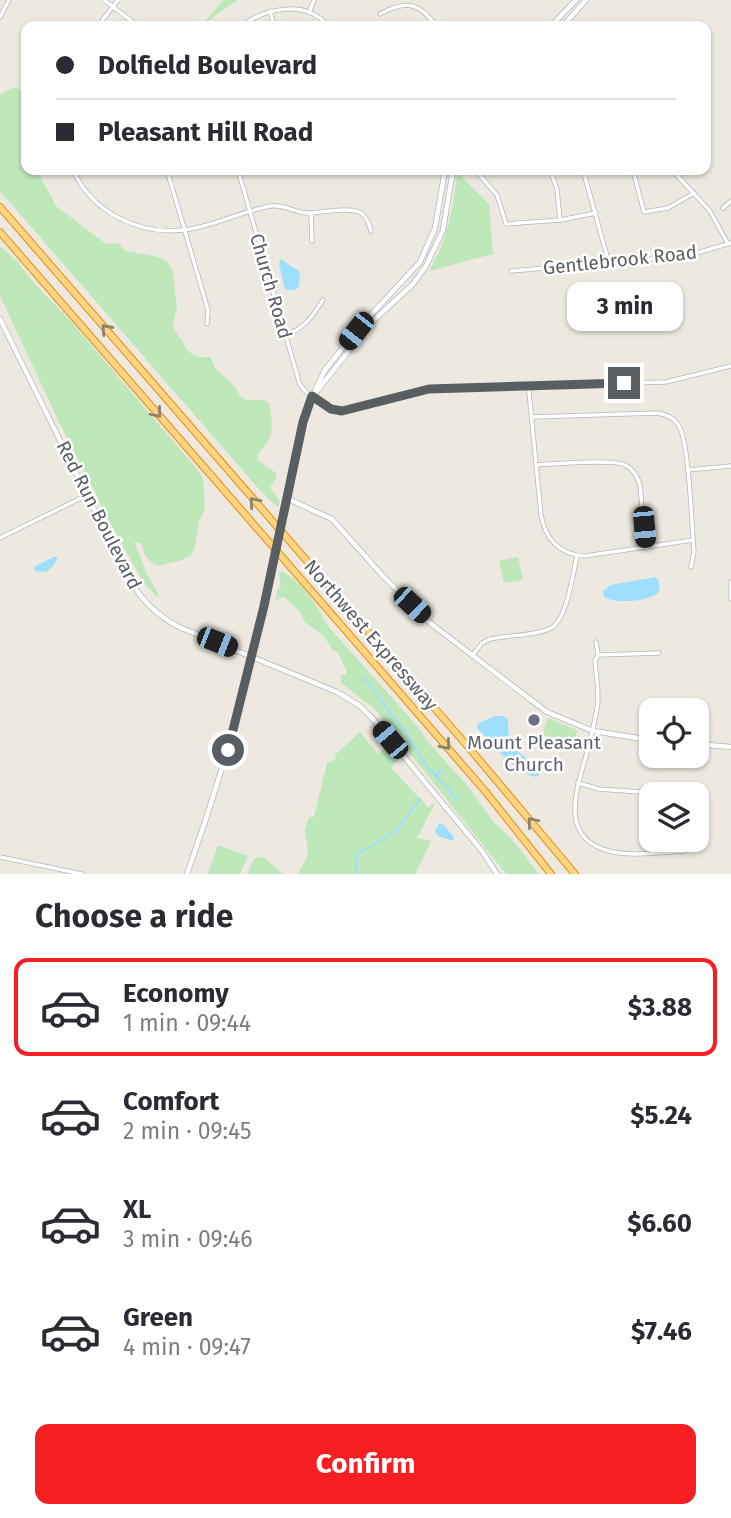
<!DOCTYPE html>
<html lang="en">
<head>
<meta charset="utf-8">
<style>
  body { margin:0; font-family:"Fira Sans",sans-serif; background:#f2f2f3; color:#2b2b33; height:100vh; display:flex; flex-direction:column; font-size:26px; white-space:nowrap }
  * { box-sizing:border-box; margin:0 }
  p { font-size:23px; color:#7c7c81 }
  .icon { flex:none; width:38px; height:38px; fill:none; stroke:currentColor; stroke-width:2; stroke-linecap:round; stroke-linejoin:round }
  .map { position:relative; height:874px; overflow:hidden }
  .sheet { display:flex; flex-direction:column; background:#fff; flex:1 }
  .sheet>* { flex:none }
  .hud { position:absolute; left:21px; top:21px; width:690px; height:154px; border-radius:14px; box-shadow:0 2px 5px #0004; display:grid; align-content:center; height:154px; padding:0 35px; background:#fff }
  .fabs { position:absolute; left:639px; top:698px; display:grid; gap:14px }
  .fabs a { display:grid; place-items:center; width:70px; height:70px; border-radius:14px; background:#fff; box-shadow:0 2px 5px #0004; font-size:35px }
  .end { position:absolute; width:32px; height:32px; margin:-16px; border:9px solid #595e62; background:#fff; box-shadow:0 0 0 4px #fff }
  .from { border-radius:50% }
  .bubble { position:absolute; height:49px; border-radius:14px; background:#fff; box-shadow:0 2px 5px #0004; font-size:23px; font-weight:700; line-height:49px; text-align:center }
  .car { position:absolute; width:21px; height:42px; margin:-21px -10px; border-radius:9px; box-shadow:0 0 5px 2px #0007; background:linear-gradient(#222 24%,#8ab4d8 0 40%,#222 0 76%,#8ab4d8 0 86%,#222 0) }
  .hud b { display:flex; align-items:center; gap:24px; height:66px; font-size:26px }
  .hud b+b { border-top:2px solid #e1e1e2 }
  .hud i { width:18px; height:18px; background:#2b2b33 }
  ul { padding:0; list-style:none }
  li { display:flex; align-items:center; gap:21px; height:98px; margin:0 14px 10px; padding:0 21px; border:4px solid transparent; border-radius:14px }
  li div { flex:1 }
  li b { display:block; font-size:26px }
  li em { font-style:normal; font-weight:700 }
  li.active { border-color:#f41e23 }
  li>.icon { width:63px; height:63px; stroke-width:1.5 }
  h2 { padding:0 35px; font-size:32px; line-height:84px }
  .button { display:flex; gap:14px; margin-top:auto; padding:14px 35px }
  .button a { flex:1; height:80px; border-radius:14px; background:#f41e23; color:#fff; font-size:28px; font-weight:700; line-height:80px; text-align:center }
  .map>svg:first-child { display:block }
</style>
</head>
<body>
<div class="map">
<svg width="731" height="874" viewBox="0 0 731 874">
  <rect width="100%" height="100%" fill="#ede9e0"/>
  <g fill="#bee7ba">
    <polygon points="223,0 237,0 201,26"/>
    <path d="M14,87L26,92V170H37L56,206L102,241L107,244L118,243L125,251L154,256L165,260L172,268L177,306L173,327L189,352L199,357H210L215,368L235,387L241,397L246,400H264L269,403C274,428 274,436 257,455L258,460L276,473V478L270,488L280,501L278,507L265,496L0,191V95Z"/>
    <path d="M457,172L489,204L493,254L429,271C447,240 454,208 457,172Z"/>
    <path d="M0,246L17,261L31,280L68,318L197,469L203,479L205,509L199,521L195,548L190,556L182,560L158,566C147,561 144,555 142,544L134,542L147,574L160,597L155,595L144,583L115,532L61,426L0,296Z"/>
    <polygon points="518,557 523,580 504,583 499,561"/>
    <path d="M282,572C302,580 318,607 327,625L418,727L429,743L470,789L495,824L510,837L539,874H506L375,709L341,683V674L346,675L347,672L338,653L332,649L323,635L305,622L299,611L284,597L276,600L277,590L281,586L279,573Z"/>
    <polygon points="548,718 577,730 575,741 551,738 543,735"/>
    <polygon points="360,732 378,754 386,747 397,760 391,768 429,808 432,803 434,805 417,838 431,841 415,874 298,874 307,857 308,849 305,830 309,817 314,817 327,763 336,759 334,756"/>
    <polygon points="218,845 248,856 240,874 208,874"/>
    <polygon points="263,857 284,874 248,874 254,858"/>
  </g>
  <g fill="#9edeff">
    <polygon points="281,259 300,272 299,286 296,290 285,290 279,263"/>
    <polygon points="53,557 58,557 53,566 46,572 35,571 34,567"/>
    <path d="M655,577L658,579L660,591C650,602 616,604 604,597L603,591L611,585Z"/>
    <path d="M495,716H503L508,719L509,744L538,768L541,773L537,777C519,776 490,742 477,728V724Z"/>
    <polygon points="439,823 443,824 454,837 453,841 438,836 435,831"/>
  </g>
  <g fill="none" stroke-linecap="round" stroke-linejoin="round">
    <g stroke="#9edeff" stroke-width="2">
      <polyline points="361,678 368,683 407,735 423,761 457,799"/>
      <polyline points="437,775 441,769"/>
      <polyline points="356,874 357,855 397,830 420,799"/>
    </g>
    <g stroke="#b3b7bc" stroke-width="5">
      <g id="minor">
        <polyline points="104,0 138,26"/>
        <polyline points="310,10 314,0"/>
        <polyline points="270,11 274,26"/>
        <path d="M380,14C406,0 419,2 436,26"/>
        <polyline points="0,17 9,0"/>
        <polyline points="98,26 118,0"/>
        <path d="M241,26C267,7 307,0 328,26"/>
        <path d="M73,170C92,212 138,235 183,230C213,227 241,211 271,206C284,204 295,213 307,213C320,213 350,206 361,213C367,217 369,224 371,231"/>
        <polyline points="167,170 208,310 207,324"/>
        <polyline points="238,170 300,385 307,393 331,409 342,411 429,389 666,382 731,366"/>
        <polyline points="475,170 497,195 506,224 560,220 596,213"/>
        <polyline points="550,170 557,189 560,220"/>
        <polyline points="583,170 609,263"/>
        <polyline points="633,170 644,212 668,208 694,193"/>
        <polyline points="672,170 710,211 728,244"/>
        <polyline points="723,208 731,201"/>
        <polyline points="311,213 312,241"/>
        <polyline points="511,271 687,256 731,243"/>
        <path d="M286,335C305,328 312,317 323,300"/>
        <path d="M529,392L541,515C545,538 559,555 585,556L693,540"/>
        <path d="M532,417L656,413C666,414 674,417 679,426C689,442 692,528 694,552L691,567"/>
        <path d="M536,465C555,464 607,459 622,464C632,467 637,475 640,485L646,548"/>
        <polyline points="687,470 731,466"/>
        <polyline points="0,538 87,495"/>
        <polyline points="731,582 731,599"/>
        <polyline points="596,642 598,655"/>
        <path d="M659,653L598,655L595,661C596,676 600,694 597,709C594,725 590,740 586,756C576,791 559,838 609,851C632,857 661,852 684,851"/>
        <path d="M472,656L482,643L490,639C507,635 536,636 551,628C567,620 573,573 577,556"/>
        <polyline points="578,783 599,789 668,794"/>
        <polyline points="0,857 82,874"/>
      </g>
    </g>
    <g stroke="#b3b7bc" stroke-width="6">
      <g id="tertiary">
        <polyline points="288,499 332,519 382,575 430,623 547,712 593,731 651,740"/>
        <polyline points="696,744 731,747"/>
      </g>
    </g>
    <g stroke="#b2b7bc" stroke-width="6">
      <g id="secondary">
        <polyline points="551,26 576,0"/>
        <polyline points="563,26 586,0"/>
        <path d="M0,319L127,576C141,599 156,615 179,627L337,692L360,706L373,719L482,851L497,874"/>
        <polyline points="313,396 371,323 413,284 426,266 443,230 453,170"/>
        <polyline points="284,514 303,422 316,388 325,370 356,331 420,262 435,228 445,170"/>
        <path d="M187,874C223,774 252,670 272,565"/>
      </g>
    </g>
    <g stroke="#ed8b00" stroke-width="8">
      <g id="motorway">
        <polyline points="0,207 470,749 575,874"/>
        <polyline points="0,232 485,791 551,874"/>
      </g>
    </g>
    <use href="#minor" stroke="#fff" stroke-width="3.5"/>
    <use href="#tertiary" stroke="#fff" stroke-width="4.5"/>
    <use href="#secondary" stroke="#fff" stroke-width="4.5"/>
    <use href="#motorway" stroke="#ffd485" stroke-width="6"/>
    <g stroke="#b2b7bc" stroke-width="6" stroke-linecap="butt">
      <polyline id="secondary-bridge" points="272,565 284,514"/>
    </g>
    <use href="#secondary-bridge" stroke="#fff" stroke-width="4.5"/>
  </g>
  <defs><path id="oneway-chevron" d="M-2-3.5L2.5 0L-2 3.5" fill="none" stroke-width="1.6" stroke-linecap="round" stroke-linejoin="round" transform="scale(1.75)"/></defs>
  <g stroke="#8b816c">
    <use href="#oneway-chevron" transform="translate(106 329) rotate(-132)"/>
    <use href="#oneway-chevron" transform="translate(157 413) rotate(50)"/>
    <use href="#oneway-chevron" transform="translate(254 502) rotate(-131)"/>
    <use href="#oneway-chevron" transform="translate(446 745) rotate(49)"/>
    <use href="#oneway-chevron" transform="translate(532 822) rotate(-130)"/>
  </g>
  <g fill="none" stroke-linecap="round" stroke-linejoin="round">
    <polyline stroke="#595e62" stroke-width="9" points="228,750 264,606 303,422 312,396 331,409 342,411 429,389 624,383"/>
  </g>
  <circle fill="#6b7280" stroke="#fff" stroke-width="2.5" cx="534" cy="720" r="7"/>
  <g text-anchor="middle" dominant-baseline="central" stroke-width="5" stroke-linejoin="round" paint-order="stroke">
    <g font-size="19" fill="#595e62" stroke="#fff">
      <text transform="translate(620 260) rotate(-6)">Gentlebrook Road</text>
      <text transform="translate(271 286) rotate(74)">Church Road</text>
      <text transform="translate(99 515) rotate(63)">Red Run Boulevard</text>
      <text transform="translate(371 635) rotate(49)">Northwest Expressway</text>
    </g>
    <g font-size="19" fill="#5b616d" stroke="#fff">
      <text x="534" y="742">Mount Pleasant<tspan x="534" dy="22">Church</tspan></text>
    </g>
  </g>
</svg>
<div class="fabs">
<a><svg class="icon" aria-label="locate" viewBox="0 0 24 24"><circle cx="12" cy="12" r="6"/><path d="M12 2v4M12 18v4M2 12h4M18 12h4"/></svg></a>
<a><svg class="icon" aria-label="layers" viewBox="0 0 24 24"><path d="M12 4l9 5-9 5-9-5zM3 14l9 5 9-5"/></svg></a>
</div>
<i class="end from" style="left:228px;top:750px"></i>
<i class="end" style="left:624px;top:383px"></i>
<div class="bubble" style="left:567px;top:282px;width:116px">3 min</div>
<i class="car" style="left:356px;top:331px;rotate:218deg"></i>
<i class="car" style="left:644px;top:527px;rotate:175deg"></i>
<i class="car" style="left:412px;top:605px;rotate:133deg"></i>
<i class="car" style="left:217px;top:642px;rotate:112deg"></i>
<i class="car" style="left:390px;top:740px;rotate:320deg"></i>
<div class="hud">
<b><i class="from"></i>Dolfield Boulevard</b>
<b><i></i>Pleasant Hill Road</b>
</div>
</div>
<section class="sheet">
<h2>Choose a ride</h2>
<ul>
<li class="active"><svg class="icon" aria-label="car" viewBox="0 0 24 24"><path d="M5 17H2v-5l4-1 3-4h7l3 4 3 1v5h-3M9 17h6M6 11h13"/><circle cx="7" cy="17" r="2"/><circle cx="17" cy="17" r="2"/></svg><div><b>Economy</b><p>1 min · 09:44</p></div><em>$3.88</em></li>
<li><svg class="icon" aria-label="car" viewBox="0 0 24 24"><path d="M5 17H2v-5l4-1 3-4h7l3 4 3 1v5h-3M9 17h6M6 11h13"/><circle cx="7" cy="17" r="2"/><circle cx="17" cy="17" r="2"/></svg><div><b>Comfort</b><p>2 min · 09:45</p></div><em>$5.24</em></li>
<li><svg class="icon" aria-label="car" viewBox="0 0 24 24"><path d="M5 17H2v-5l4-1 3-4h7l3 4 3 1v5h-3M9 17h6M6 11h13"/><circle cx="7" cy="17" r="2"/><circle cx="17" cy="17" r="2"/></svg><div><b>XL</b><p>3 min · 09:46</p></div><em>$6.60</em></li>
<li><svg class="icon" aria-label="car" viewBox="0 0 24 24"><path d="M5 17H2v-5l4-1 3-4h7l3 4 3 1v5h-3M9 17h6M6 11h13"/><circle cx="7" cy="17" r="2"/><circle cx="17" cy="17" r="2"/></svg><div><b>Green</b><p>4 min · 09:47</p></div><em>$7.46</em></li>
</ul>
<div class="button"><a>Confirm</a></div>
</section>
</body>
</html>
